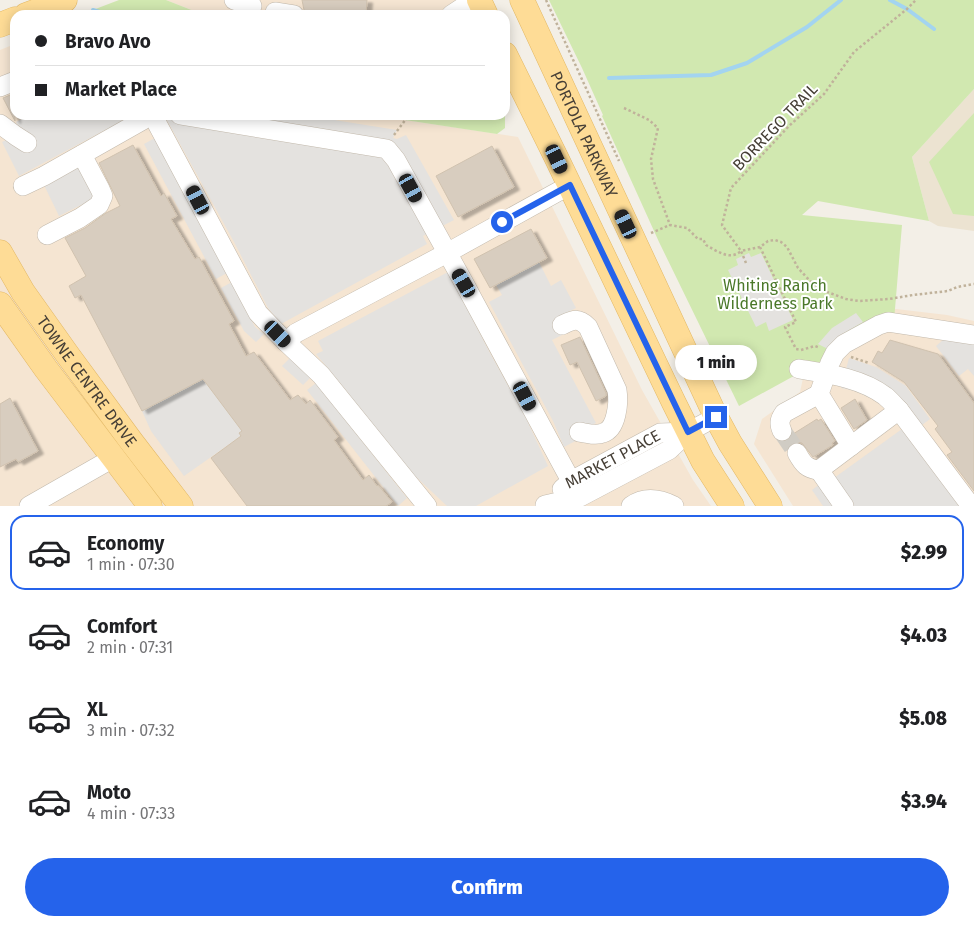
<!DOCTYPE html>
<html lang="en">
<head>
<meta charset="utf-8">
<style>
  body { margin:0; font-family:"Fira Sans",sans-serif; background:#f6f6f6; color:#202124; height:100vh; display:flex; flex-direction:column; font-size:19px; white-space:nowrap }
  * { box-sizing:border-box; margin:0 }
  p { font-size:16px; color:#757577 }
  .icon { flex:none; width:28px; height:28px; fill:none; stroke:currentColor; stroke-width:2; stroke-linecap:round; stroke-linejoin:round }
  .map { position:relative; height:506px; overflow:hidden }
  .details { display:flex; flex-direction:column; background:#fff; flex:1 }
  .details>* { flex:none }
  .top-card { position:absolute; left:10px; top:10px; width:500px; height:110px; border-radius:15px; box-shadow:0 2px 12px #0003; display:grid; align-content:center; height:110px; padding:0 25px; background:#fff }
  .end { position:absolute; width:22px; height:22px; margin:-11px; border:6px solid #2563eb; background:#fff; box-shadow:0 0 0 2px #fff }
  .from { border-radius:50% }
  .bubble { position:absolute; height:35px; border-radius:18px; background:#fff; box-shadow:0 2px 12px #0003; font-size:16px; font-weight:800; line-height:35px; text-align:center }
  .car { position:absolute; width:15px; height:30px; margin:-15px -8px; border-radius:6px; box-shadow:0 0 4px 1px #0007; background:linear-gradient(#222 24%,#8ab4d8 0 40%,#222 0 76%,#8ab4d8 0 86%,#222 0) }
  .top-card b { display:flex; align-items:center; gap:18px; height:48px; font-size:19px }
  .top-card b+b { border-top:1px solid #e0e0e0 }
  .top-card i { width:12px; height:12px; background:#202124 }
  ul { padding:9px 0 0; list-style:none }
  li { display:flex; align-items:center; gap:15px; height:75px; margin:0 10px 8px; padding:0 15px; border:2px solid transparent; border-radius:15px }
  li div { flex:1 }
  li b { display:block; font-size:19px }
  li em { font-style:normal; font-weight:800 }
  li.selected { border-color:#2563eb }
  li>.icon { width:45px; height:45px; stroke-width:1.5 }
  .primary-button { display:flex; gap:10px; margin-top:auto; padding:10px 25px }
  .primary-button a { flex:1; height:58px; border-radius:30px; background:#2563eb; color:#fff; font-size:20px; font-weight:800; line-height:58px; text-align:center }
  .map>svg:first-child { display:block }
</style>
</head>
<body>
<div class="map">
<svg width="974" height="506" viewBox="0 0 974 506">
  <defs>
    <filter id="shadow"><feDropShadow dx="5.5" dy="3" stdDeviation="1" flood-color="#0004"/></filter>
  </defs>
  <rect width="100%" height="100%" fill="#f3efe7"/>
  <g fill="#f5e5d2">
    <polygon points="166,0 458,0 465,15 209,15 194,11"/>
    <polygon points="15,44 15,115 372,115 518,137 642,390 693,480 711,506 0,506 0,50"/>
    <polygon points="879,307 947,315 974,321 974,506 793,506 754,444 762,419 800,392 811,342"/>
  </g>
  <polygon fill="#ece3d1" points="974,89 974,231 938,226 929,221 912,157"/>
  <g fill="#d1e8b0">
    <polygon points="119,0 166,0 194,11 209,15 86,15 85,13"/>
    <polygon points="549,0 974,0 974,89 912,157 929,221 818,201 802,215 902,225 894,321 739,406 659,242 602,116 603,115 582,68"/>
    <polygon points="974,113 974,216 953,214 929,162"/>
    <polygon points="372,115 505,115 505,128 497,134"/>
  </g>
  <g fill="#e4e2df">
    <polygon points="29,115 117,115 122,121 19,176 2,142 21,133 16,122"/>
    <polygon points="164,115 303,115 397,130 393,138 397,139 406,135 454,220 423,236 427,244 281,324 268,308 234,242"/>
    <polygon points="155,138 227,273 216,279 144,144"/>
    <polygon points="79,167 95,198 59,216 44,185"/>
    <polygon points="749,253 751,257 761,253 793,320 769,331 766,322 756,327 728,270 738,265 736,259"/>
    <polygon points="539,262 551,286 561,280 576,308 566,313 576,328 552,340 596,423 589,426 585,436 564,447 553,421 489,302 502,295 496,285"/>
    <polygon points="448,272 490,353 525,416 548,466 476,506 447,506 414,475 367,418 345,389 316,354 323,351 318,341"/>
    <polygon points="232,282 255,327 264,334 256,342 244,331 221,288"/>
    <polygon points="856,313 863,322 839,336 828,349 818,344 832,328"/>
    <polygon points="943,340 974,340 974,376 968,369 959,376 936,346"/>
    <polygon points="290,358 311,377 303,385 282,366"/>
    <polygon points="849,358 876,367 906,386 930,419 922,425 974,506 823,506 812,490 820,484 834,478 902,429 885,408 874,400 855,391 841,388"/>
    <polygon points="203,379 242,431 239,433 241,436 184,476 151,431 142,411"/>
    <polygon points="316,383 407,498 398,506 307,390"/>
  </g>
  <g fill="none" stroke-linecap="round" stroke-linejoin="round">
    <g stroke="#a3d4f0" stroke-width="4">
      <polyline points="890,0 907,9 934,29"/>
      <polyline points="93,10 110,15"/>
      <polyline points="609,78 711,75 747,63 807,27 841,0"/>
    </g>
  </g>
  <g fill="#d8cdbf" stroke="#d0c2af" filter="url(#shadow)">
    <polygon points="302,0 367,0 366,15 305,15"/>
    <polygon points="15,93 15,121 3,98"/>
    <polygon points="133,145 161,196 164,193 177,216 171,219 195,259 199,257 234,321 229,324 246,356 254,352 290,400 298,395 306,404 310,400 338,437 334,440 363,480 369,475 377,486 378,485 392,502 386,506 247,506 211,458 241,436 239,433 242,431 203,379 142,411 81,295 75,298 69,286 86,276 65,238 85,228 106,213 120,206 99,163"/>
    <polygon points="492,146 514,187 458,217 436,176"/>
    <polygon points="531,229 547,258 490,288 474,259"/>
    <polygon points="580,337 606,393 606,396 596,401 577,362 570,365 561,345"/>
    <polygon points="890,340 938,354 974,403 974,491 947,455 952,452 935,429 938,426 904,382 872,362 878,351 882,353"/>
    <polygon points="10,398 38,451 18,462 16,459 0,467 0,404"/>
    <polygon points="855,399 867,420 854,429 841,408"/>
    <polygon points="817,419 818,421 821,419 835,441 832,443 833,445 813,457 802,443 798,442 792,443 787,448 783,442 790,438 793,434"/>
  </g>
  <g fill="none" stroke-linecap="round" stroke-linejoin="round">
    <polyline stroke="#d0ccc4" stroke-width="19" stroke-dasharray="19 9" stroke-linecap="butt" points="782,431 797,453"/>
    <g stroke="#c2b9ac" stroke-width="20">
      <g id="minor">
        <polyline points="234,0 252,6"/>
        <polyline points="275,12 294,15"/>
        <polyline points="451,15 463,7 479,0"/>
        <polyline points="0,87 15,81"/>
        <polyline points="180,115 387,149 396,160 464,283 571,481"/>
        <polyline points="153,116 258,313 286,342 321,375 427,506"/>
        <polyline points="0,124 16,136 27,143"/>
        <polyline points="23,186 44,176 143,120 139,115"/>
        <polyline points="47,235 80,218 99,205 103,196 100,189 82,155"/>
        <path d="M562,325C573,320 578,317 588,327L617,390C619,402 617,429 603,433C596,436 586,433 579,432"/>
        <polyline points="286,342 296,333 447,253 570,185"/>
        <path d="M799,369C829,374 861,378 885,396C890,400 895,406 899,410L971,506"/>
        <path d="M782,431C779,424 779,420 784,413L819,394"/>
        <polyline points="851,446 819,394 830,363 835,353 844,344 879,325 888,322 974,335"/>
        <path d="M797,453C803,464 807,469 819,470"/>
        <path id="s1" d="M562,489L571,481L660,433L688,432"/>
        <polyline points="545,505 580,497 669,450 688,432 716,417"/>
        <polyline points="29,506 113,458"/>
        <path d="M631,506C645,496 660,499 674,506"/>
        <polyline points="844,506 819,470 899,410"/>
      </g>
    </g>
    <g stroke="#e3b865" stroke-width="25">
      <g id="major">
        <polyline points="479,0 486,15"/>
        <path id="s2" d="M522,0L716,417L730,443L770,506"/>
        <polyline points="26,15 65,0"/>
        <polyline points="0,25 15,19"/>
        <polyline points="505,54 557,159 674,403 703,461 732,506"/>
        <path id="s3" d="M0,252L23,292L67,354L131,441L181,506"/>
        <polyline points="0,304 46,369 150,506"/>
      </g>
    </g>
    <g stroke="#c0b29b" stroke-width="2.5" stroke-dasharray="2.5 2.5" stroke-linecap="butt">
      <polyline points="546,0 619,161"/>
      <path d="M624,108L649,120L658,128L651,159L653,179L670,225L687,228L698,239H703L706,245C717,251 730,261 741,251L722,225L731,188L789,126L824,94L854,52L907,9L916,0"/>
      <polyline points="394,135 406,119 416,115"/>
      <polyline points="651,233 670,225"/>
      <polyline points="760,247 796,322 785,327 796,349 801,350 815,346 820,348"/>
      <polyline points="746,263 741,251 760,247 768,241 775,240 781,242 787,247 798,268 811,282 822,290 846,299 859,301 889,299 913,295 948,291 957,287 974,284"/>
      <polyline points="851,357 869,363"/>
    </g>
    <use href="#minor" stroke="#fff" stroke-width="19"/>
    <use href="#major" stroke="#fedc96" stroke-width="24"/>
  </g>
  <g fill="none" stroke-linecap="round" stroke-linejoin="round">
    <polyline stroke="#2563eb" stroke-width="6" points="502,222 570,185 688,432 716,417"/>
  </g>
  <g text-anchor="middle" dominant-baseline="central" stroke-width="4" stroke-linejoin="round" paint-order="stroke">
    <g font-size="16" fill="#463f36" stroke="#fff">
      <text transform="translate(775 127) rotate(-46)">BORREGO TRAIL</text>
      <text stroke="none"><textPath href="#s2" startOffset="148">PORTOLA PARKWAY</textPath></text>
      <text stroke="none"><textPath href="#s3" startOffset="156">TOWNE CENTRE DRIVE</textPath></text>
      <text stroke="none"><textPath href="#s1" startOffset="59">MARKET PLACE</textPath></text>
    </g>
    <g font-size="16" fill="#4a7829" stroke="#fff">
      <text x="775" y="285">Whiting Ranch<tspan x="775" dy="18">Wilderness Park</tspan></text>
    </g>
  </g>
</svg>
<i class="end from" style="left:502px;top:222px"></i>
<i class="end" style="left:716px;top:417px"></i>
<div class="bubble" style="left:675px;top:345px;width:82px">1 min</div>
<i class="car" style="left:557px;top:159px;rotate:155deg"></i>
<i class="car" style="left:411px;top:188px;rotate:151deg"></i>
<i class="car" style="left:198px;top:200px;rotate:332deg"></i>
<i class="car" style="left:626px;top:224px;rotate:335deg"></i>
<i class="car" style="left:464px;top:283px;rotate:330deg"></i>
<i class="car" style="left:278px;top:334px;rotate:136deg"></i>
<i class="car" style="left:525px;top:396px;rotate:152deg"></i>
<div class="top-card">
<b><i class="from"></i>Bravo Avo</b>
<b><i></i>Market Place</b>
</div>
</div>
<section class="details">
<ul>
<li class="selected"><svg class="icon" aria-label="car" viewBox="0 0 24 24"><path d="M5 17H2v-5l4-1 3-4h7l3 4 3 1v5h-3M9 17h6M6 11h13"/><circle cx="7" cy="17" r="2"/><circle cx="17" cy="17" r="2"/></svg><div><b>Economy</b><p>1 min · 07:30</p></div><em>$2.99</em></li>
<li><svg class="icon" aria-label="car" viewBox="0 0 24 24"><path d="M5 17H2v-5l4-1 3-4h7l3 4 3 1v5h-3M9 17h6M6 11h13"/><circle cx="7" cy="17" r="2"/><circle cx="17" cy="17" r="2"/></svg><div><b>Comfort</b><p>2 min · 07:31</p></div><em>$4.03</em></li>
<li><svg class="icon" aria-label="car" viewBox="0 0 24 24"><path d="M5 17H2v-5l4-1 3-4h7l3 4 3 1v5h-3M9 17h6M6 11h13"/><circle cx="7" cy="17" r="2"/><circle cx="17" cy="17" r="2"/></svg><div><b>XL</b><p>3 min · 07:32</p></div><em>$5.08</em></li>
<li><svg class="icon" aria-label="car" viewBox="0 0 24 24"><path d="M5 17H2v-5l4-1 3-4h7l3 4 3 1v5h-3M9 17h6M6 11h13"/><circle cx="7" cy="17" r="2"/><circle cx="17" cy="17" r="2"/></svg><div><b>Moto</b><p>4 min · 07:33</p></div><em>$3.94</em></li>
</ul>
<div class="primary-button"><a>Confirm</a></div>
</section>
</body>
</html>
